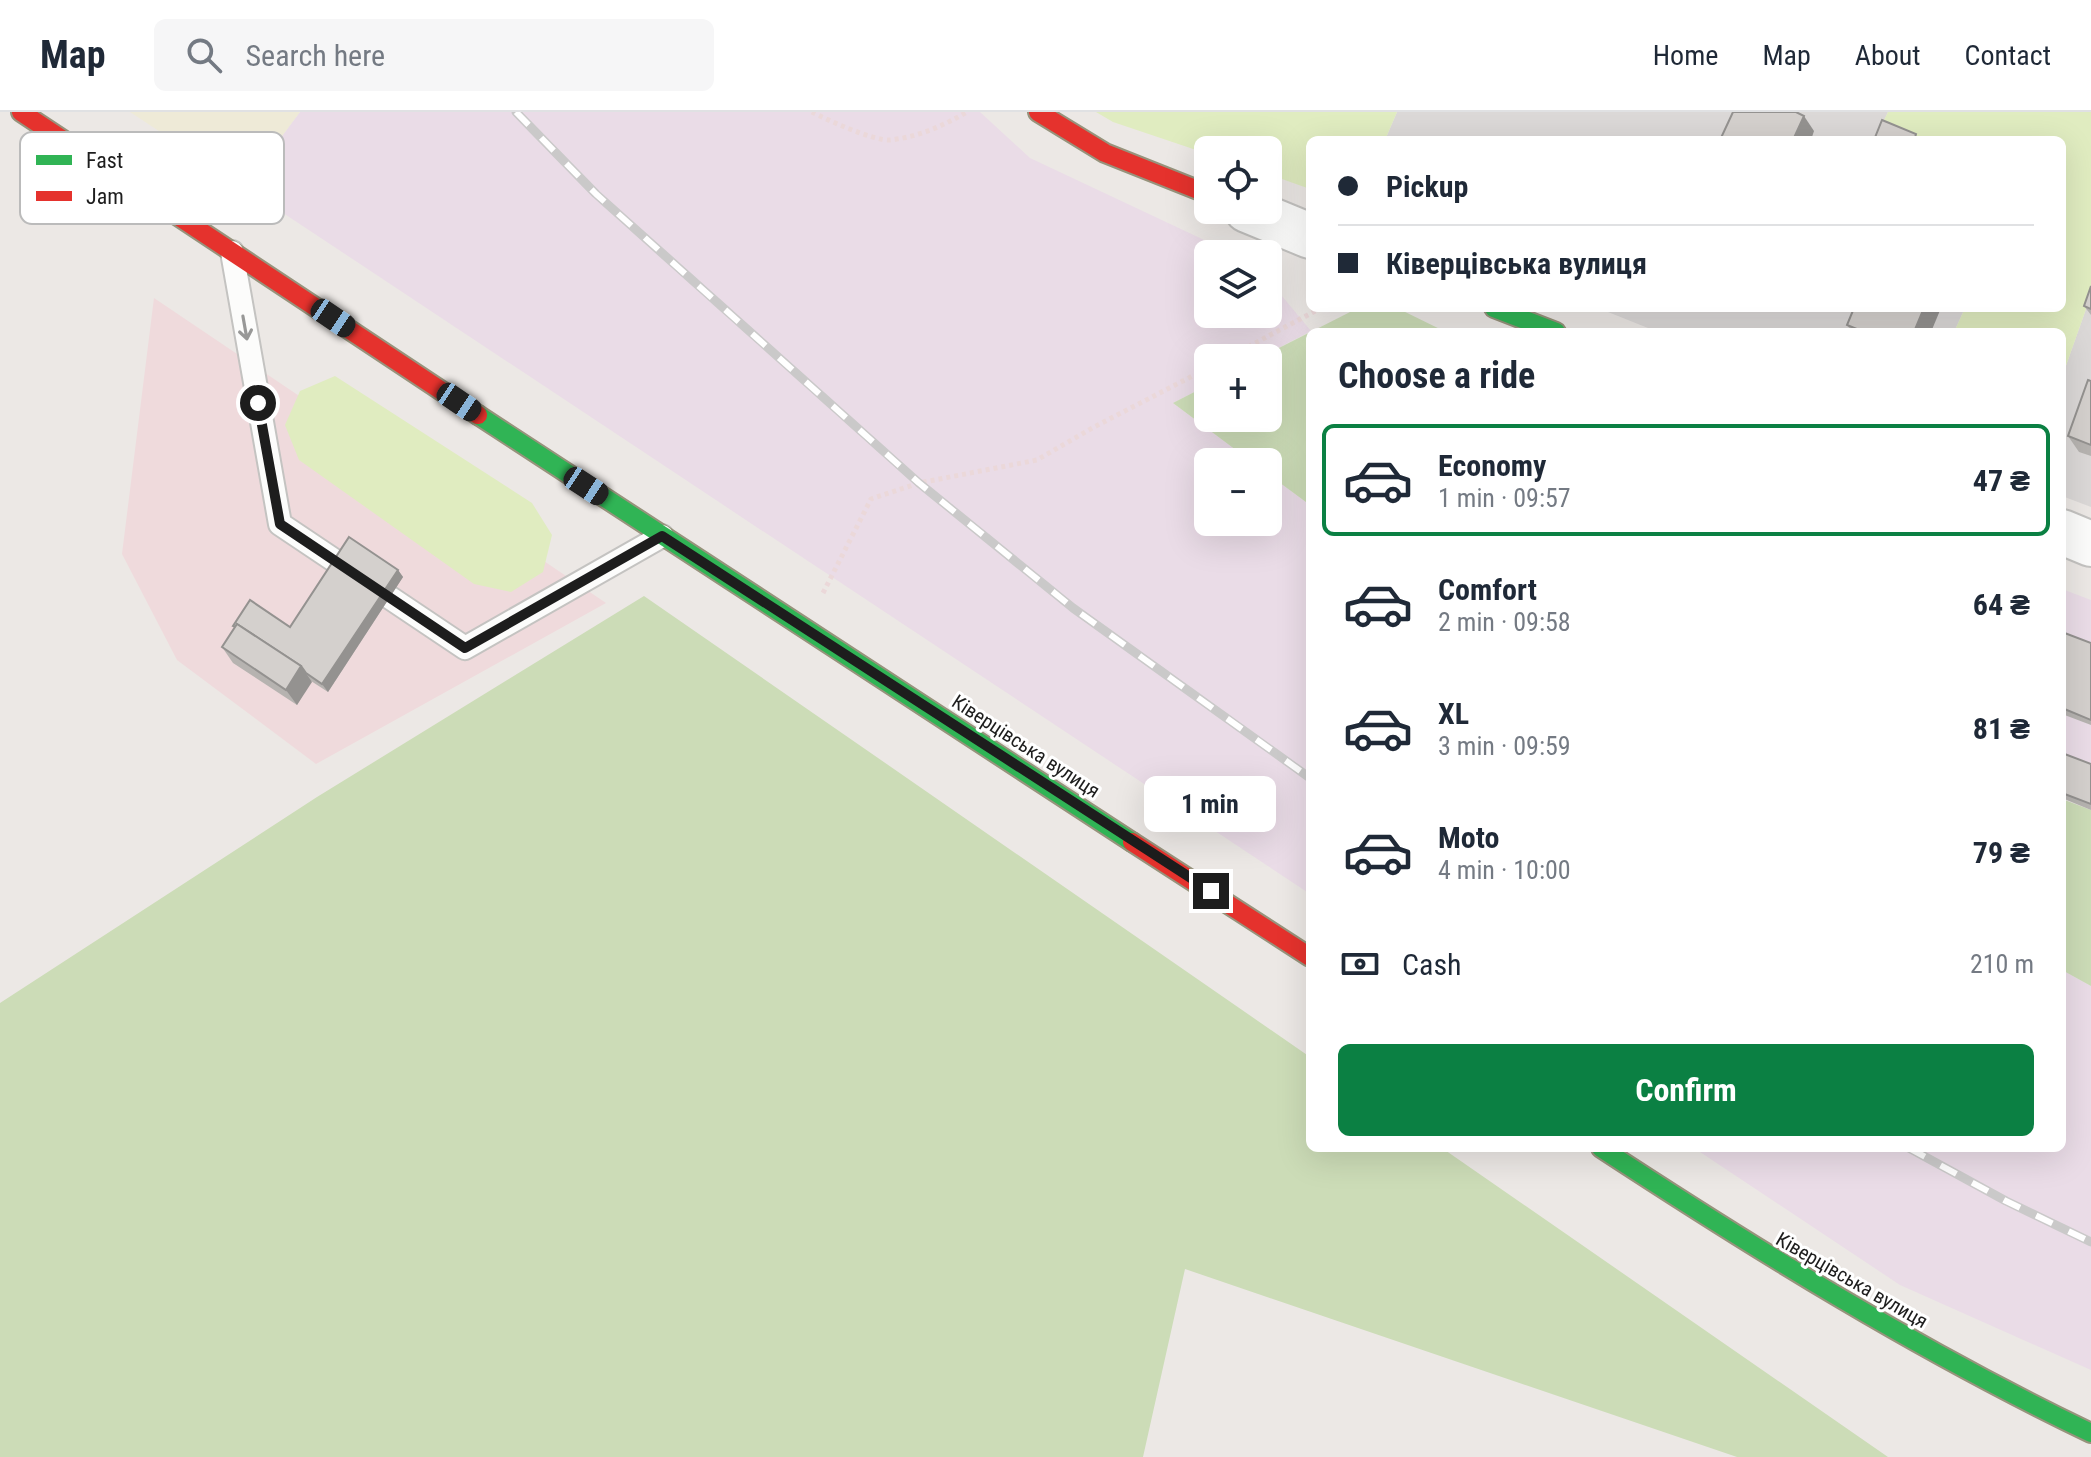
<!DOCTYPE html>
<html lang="en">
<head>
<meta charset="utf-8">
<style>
  body { margin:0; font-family:"Roboto Condensed",sans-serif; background:#f6f6f7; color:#1f2937; height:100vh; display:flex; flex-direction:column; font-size:30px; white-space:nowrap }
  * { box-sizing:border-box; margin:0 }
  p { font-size:26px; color:#747a83 }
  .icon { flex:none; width:44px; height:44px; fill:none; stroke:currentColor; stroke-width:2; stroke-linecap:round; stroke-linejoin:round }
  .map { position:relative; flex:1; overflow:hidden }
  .sheet { position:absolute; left:1306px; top:216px; width:760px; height:824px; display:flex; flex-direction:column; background:#fff; border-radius:12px; box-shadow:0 8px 32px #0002 }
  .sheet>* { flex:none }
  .top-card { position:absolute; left:1306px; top:24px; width:760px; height:176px; border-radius:12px; box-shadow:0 8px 32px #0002; display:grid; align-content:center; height:176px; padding:0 32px; background:#fff }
  .controls { position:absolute; left:1194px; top:24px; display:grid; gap:16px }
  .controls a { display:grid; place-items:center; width:88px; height:88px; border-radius:12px; background:#fff; box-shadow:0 8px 32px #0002; font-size:40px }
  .end { position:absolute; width:36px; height:36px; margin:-18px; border:10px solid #1d1d1d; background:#fff; box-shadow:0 0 0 4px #fff }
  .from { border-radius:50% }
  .bubble { position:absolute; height:56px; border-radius:12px; background:#fff; box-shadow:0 8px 32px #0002; font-size:26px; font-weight:700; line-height:56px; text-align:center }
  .car { position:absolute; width:24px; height:48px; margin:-24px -12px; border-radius:10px; box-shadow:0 0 6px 2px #0007; background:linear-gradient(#222 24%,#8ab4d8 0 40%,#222 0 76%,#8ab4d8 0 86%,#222 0) }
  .top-card b { display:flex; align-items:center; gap:28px; height:76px; font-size:30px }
  .top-card b+b { border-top:2px solid #e0e1e3 }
  .top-card i { width:20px; height:20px; background:#1f2937 }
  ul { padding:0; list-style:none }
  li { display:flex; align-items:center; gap:24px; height:112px; margin:0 16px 12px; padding:0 16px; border:4px solid transparent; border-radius:12px }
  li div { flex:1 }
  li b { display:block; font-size:30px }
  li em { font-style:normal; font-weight:700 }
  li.selected { border-color:#0b8043 }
  li>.icon { width:72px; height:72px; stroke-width:1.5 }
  h2 { padding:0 32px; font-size:36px; line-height:96px }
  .pay { display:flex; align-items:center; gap:20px; height:88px; padding:0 32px; font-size:30px }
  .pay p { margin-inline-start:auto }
  .cta { display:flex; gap:16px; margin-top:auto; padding:16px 32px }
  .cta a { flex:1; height:92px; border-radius:12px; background:#0b8043; color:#fff; font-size:32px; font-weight:700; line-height:92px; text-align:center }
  header { display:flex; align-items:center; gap:48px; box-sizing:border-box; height:112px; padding:0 40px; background:#fff; border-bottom:2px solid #e0e1e3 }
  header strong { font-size:38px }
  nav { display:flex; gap:44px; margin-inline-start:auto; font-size:28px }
  .search { width:560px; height:72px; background:#f6f6f7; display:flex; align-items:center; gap:20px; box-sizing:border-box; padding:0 28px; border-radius:12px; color:#747a83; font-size:30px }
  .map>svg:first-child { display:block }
</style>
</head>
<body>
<header>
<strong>Map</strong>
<div class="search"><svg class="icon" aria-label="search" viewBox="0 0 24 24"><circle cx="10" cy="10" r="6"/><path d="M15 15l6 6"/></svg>Search here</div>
<nav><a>Home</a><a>Map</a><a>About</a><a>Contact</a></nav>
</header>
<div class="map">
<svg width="2091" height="1345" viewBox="0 0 2091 1345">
  <rect width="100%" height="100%" fill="#ece8e5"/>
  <g fill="#dbd8d7">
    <polygon points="1397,0 1888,0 1883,11 1917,28 1385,28"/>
    <polygon points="2091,183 2091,395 2062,384 2062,265"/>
    <polygon points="1598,196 1965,196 1954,220 1658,220"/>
  </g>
  <polygon fill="#efdadc" points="154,186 606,491 316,652 177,548 122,442"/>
  <g fill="#eadce7">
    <polygon points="300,0 980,0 1030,46 1234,142 1208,142 1208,202 1268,202 1268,167 1311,219 1259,246 1208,246 1208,273 1173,291 1252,350 1208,350 1208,410 1268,410 1268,362 1310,393 1310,782 244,75"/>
    <polygon points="2062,477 2091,488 2091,698 2062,686"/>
    <polygon points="2062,858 2091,874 2091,1258 1900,1173 1694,1036 2062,1036"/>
  </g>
  <polygon fill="#eeead7" points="130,0 300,0 244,75"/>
  <g fill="#e0ecc0">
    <polygon points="1096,0 1397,0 1385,28 1310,28 1310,77 1268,62 1268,38 1208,38 1208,42 1113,10"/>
    <polygon points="1888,0 2091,0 2091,183 2062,265 2062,220 1954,220 1965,196 2062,196 2062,28 1917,28 1882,12"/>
    <polygon points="335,264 532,391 552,423 543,460 511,480 474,472 299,348 285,313 300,279"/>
  </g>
  <g fill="#ccdcb7">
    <polygon points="1358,196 1397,196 1446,220 1310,220 1310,393 1268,362 1268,350 1252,350 1173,291 1208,273 1208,306 1268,306 1268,246 1259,246"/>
    <polygon points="644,484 1310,945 1310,1036 1442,1036 1888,1345 1737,1345 1185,1157 1143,1345 0,1345 0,891 317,685"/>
    <polygon points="2062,687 2091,698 2091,874 2062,858"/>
  </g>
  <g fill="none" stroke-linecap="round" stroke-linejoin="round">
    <g stroke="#c4c3c1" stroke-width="26">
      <polyline id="lane" points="232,140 280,412 465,536 662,424"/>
    </g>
    <g stroke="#c4c3c1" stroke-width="48">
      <g id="street">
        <polyline points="1247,98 1310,124"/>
        <polyline points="2062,420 2091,432"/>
      </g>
    </g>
    <g stroke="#97937c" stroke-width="22">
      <g id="fast">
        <polyline points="1494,196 1556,220"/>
        <polyline points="478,303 1132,730"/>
        <path d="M1601,1036C1760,1140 1920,1239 2091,1321"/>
      </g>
    </g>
    <g stroke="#97937c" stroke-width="22">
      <g id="jam">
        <polyline points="21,0 478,303"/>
        <polyline points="1038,0 1105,41 1208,82"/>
        <polyline points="1132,730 1310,845"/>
      </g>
    </g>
    <g stroke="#ebd8d9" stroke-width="5" stroke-dasharray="4 4" stroke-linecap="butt">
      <path d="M812,0C827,8 874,29 890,28C918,25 943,14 967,0"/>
      <polyline points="1227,246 1321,196"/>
      <polyline points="823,481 871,387 919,371 1037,348 1094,315 1208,256"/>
    </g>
    <use href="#lane" stroke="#fcfcfb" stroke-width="22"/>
    <use href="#street" stroke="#fcfcfb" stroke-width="44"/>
    <use href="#fast" stroke="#30b455" stroke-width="18"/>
    <use href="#jam" stroke="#e5322d" stroke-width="18"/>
    <g stroke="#cac9c9" stroke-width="9">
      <g id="rail">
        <polyline points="516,0 596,82 919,371 1073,496 1310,666"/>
        <polyline points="1909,1036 2006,1089 2091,1130"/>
      </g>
    </g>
    <use href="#rail" stroke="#fff" stroke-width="6" stroke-dasharray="18" stroke-linecap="butt"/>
  </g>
  <g fill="#b6b3b0">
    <polygon points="2091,174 2091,203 2084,194"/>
    <polygon points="1847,213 1931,220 1852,220"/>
    <polygon points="2091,269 2091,344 2079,340 2068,324"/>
    <polygon points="398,458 403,465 328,580 311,569 297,593 233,551 222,535 235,516 233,514 290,515"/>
    <polygon points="2062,520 2091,531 2091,613 2062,602"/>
    <polygon points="2062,641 2091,652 2091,698 2062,686"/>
  </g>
  <g fill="#949290">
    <polygon points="1804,4 1814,19 1811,28 1793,28"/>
    <polygon points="1924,196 1941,196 1931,220 1914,220"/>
    <polygon points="398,458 403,465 328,580 322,572"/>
    <polygon points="301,554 312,570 297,593 286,578"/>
  </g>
  <g fill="#d4d0cd" stroke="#949290" stroke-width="2">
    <polygon points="1733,0 1796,0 1804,4 1793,28 1720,28"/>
    <polygon points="1882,8 1916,22 1915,26 1920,28 1874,28"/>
    <polygon points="2091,174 2091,197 2084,194"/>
    <polygon points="1854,196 1924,196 1914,220 1864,220 1847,213"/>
    <polygon points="2088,268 2091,269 2091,333 2068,324"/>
    <polygon points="349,425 398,458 322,572 306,561 301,554 237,512 236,515 233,514 250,488 290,515"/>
    <polygon points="237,512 301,554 286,578 222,535"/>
    <polygon points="2062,520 2091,531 2091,608 2062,596"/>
    <polygon points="2062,641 2091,652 2091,692 2062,681"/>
  </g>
  <defs><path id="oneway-shaft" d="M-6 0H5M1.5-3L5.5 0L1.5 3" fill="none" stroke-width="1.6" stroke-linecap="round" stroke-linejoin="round" transform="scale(2)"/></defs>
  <use stroke="#989897" href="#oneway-shaft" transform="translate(245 216) rotate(80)"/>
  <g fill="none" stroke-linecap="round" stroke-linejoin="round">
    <polyline stroke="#1d1d1d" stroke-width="10" points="258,291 280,412 465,536 662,424 1211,779"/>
  </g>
  <g text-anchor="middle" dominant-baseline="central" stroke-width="6" stroke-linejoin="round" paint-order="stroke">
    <g font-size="20" fill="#1d1d1d" stroke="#fff">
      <text transform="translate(1026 634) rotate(33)">Ківерцівська вулиця</text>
      <text transform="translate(1852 1168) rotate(30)">Ківерцівська вулиця</text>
    </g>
  </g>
  <rect x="20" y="20" width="264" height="92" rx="12" fill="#fff" stroke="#bbb" stroke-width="2"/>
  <rect x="36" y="43" width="36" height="10" fill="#30b455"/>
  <rect x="36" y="79" width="36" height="10" fill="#e5322d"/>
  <g font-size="22" fill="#1d1d1d">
    <text x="86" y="56">Fast</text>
    <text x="86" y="92">Jam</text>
  </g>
</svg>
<div class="controls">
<a><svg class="icon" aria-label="locate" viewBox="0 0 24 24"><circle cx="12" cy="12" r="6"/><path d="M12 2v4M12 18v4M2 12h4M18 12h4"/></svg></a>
<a><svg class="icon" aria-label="layers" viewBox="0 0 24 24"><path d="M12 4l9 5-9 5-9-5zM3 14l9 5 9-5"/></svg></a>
<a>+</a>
<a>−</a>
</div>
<i class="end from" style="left:258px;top:291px"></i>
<i class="end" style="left:1211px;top:779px"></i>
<div class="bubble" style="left:1144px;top:664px;width:132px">1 min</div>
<i class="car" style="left:333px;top:206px;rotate:124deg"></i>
<i class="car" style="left:459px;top:290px;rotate:124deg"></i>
<i class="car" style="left:586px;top:374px;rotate:123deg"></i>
<div class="top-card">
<b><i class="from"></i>Pickup</b>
<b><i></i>Ківерцівська вулиця</b>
</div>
<section class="sheet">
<h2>Choose a ride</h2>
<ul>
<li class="selected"><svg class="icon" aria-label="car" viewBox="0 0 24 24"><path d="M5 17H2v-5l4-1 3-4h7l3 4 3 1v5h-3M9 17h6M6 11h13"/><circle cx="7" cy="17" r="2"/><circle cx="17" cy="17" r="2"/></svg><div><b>Economy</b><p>1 min · 09:57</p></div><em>47 ₴</em></li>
<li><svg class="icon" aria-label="car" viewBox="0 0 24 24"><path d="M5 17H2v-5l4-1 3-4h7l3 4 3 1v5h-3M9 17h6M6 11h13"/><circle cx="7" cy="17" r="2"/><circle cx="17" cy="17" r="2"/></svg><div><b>Comfort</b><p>2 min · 09:58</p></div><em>64 ₴</em></li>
<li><svg class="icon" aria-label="car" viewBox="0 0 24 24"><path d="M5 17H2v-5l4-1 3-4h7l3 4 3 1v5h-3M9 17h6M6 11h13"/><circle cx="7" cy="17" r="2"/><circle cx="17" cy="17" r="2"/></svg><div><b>XL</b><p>3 min · 09:59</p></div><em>81 ₴</em></li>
<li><svg class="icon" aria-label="car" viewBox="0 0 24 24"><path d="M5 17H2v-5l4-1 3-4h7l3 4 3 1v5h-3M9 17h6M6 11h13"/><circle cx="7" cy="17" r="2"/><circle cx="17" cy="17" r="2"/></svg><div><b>Moto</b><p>4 min · 10:00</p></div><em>79 ₴</em></li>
</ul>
<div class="pay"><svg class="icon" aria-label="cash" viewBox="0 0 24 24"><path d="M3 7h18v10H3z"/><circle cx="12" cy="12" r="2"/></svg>Cash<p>210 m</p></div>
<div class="cta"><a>Confirm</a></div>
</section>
</div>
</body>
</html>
